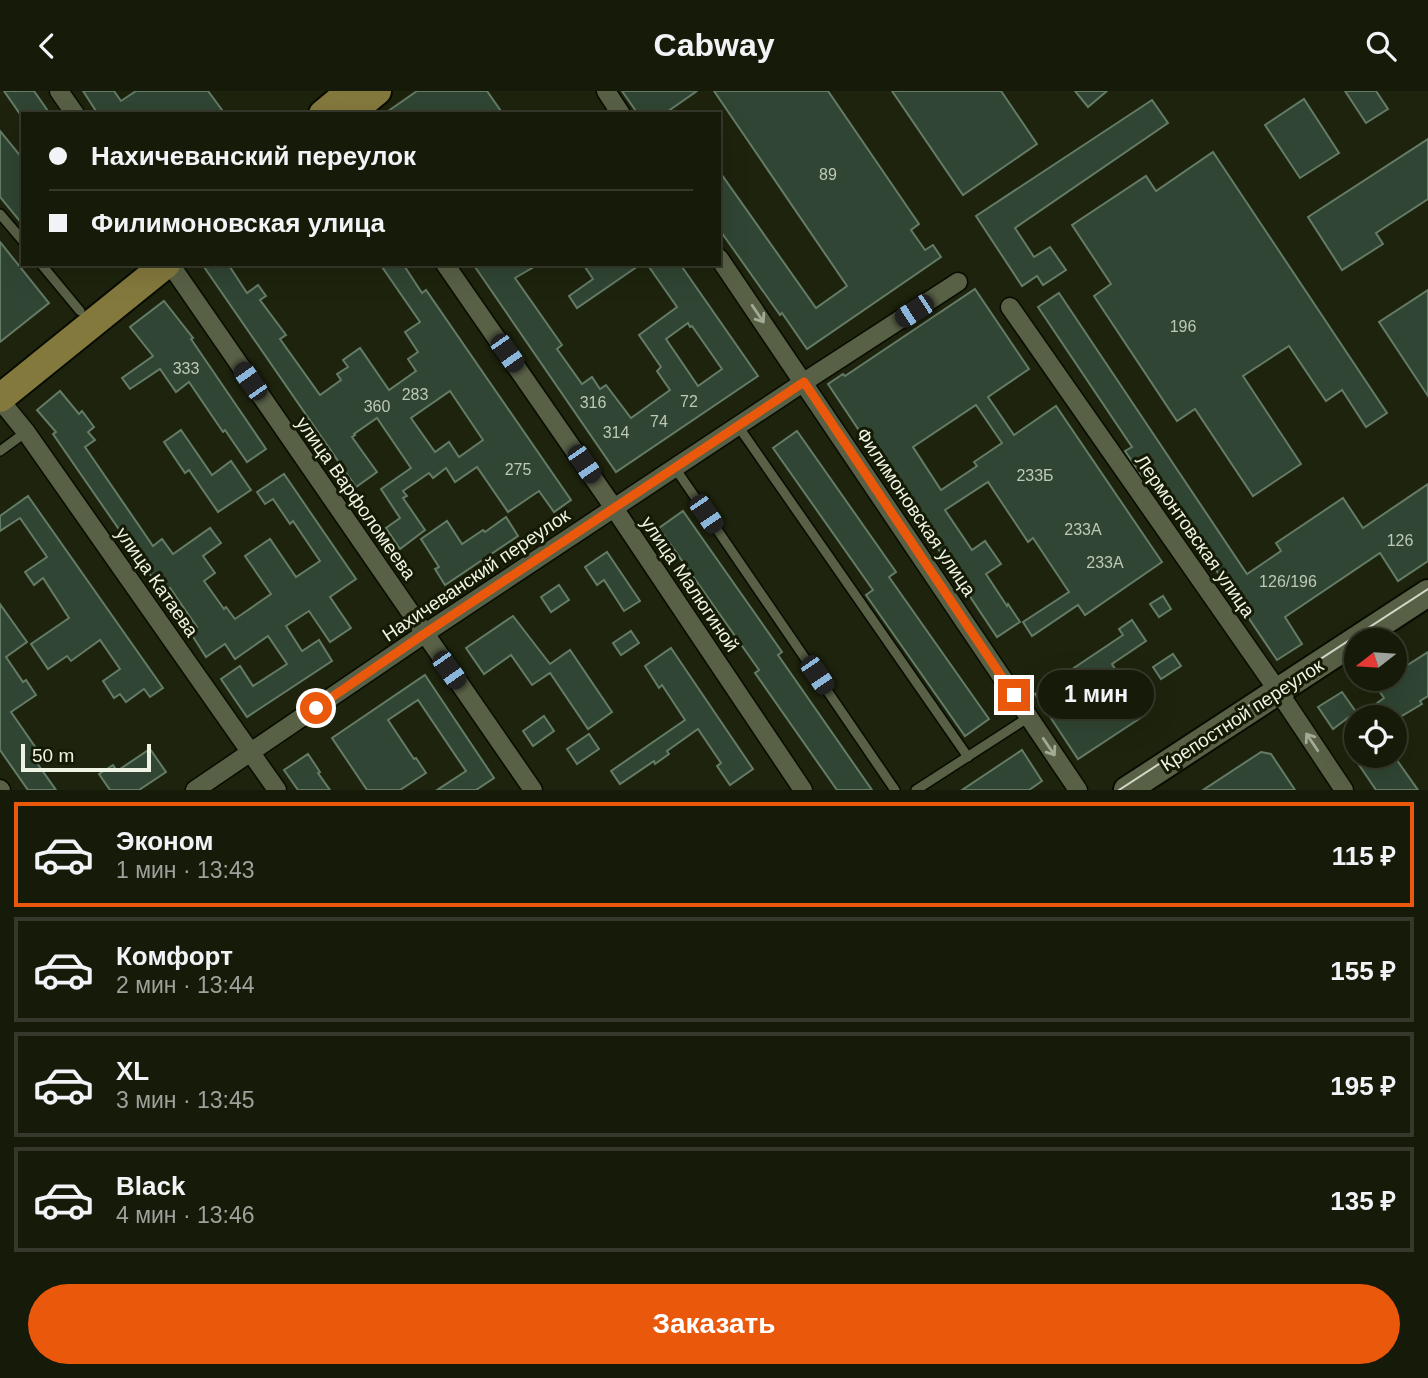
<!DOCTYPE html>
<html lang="ru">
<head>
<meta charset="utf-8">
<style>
  body { margin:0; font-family:Helvetica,sans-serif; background:#232717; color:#f1f3f6; height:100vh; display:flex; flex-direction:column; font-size:26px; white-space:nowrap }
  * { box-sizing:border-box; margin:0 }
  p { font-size:23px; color:#9ea19c }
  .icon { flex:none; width:38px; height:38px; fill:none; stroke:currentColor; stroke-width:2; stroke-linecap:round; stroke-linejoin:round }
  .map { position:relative; height:699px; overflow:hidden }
  .sheet { display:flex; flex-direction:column; background:#161a09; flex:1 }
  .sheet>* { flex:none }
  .top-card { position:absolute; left:21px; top:21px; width:700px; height:154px; border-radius:0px; box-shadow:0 7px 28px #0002,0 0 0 2px #35382a; display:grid; align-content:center; height:154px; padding:0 28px; background:#161a09 }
  .needle { width:46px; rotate:253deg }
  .buttons { position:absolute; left:1344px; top:537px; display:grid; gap:14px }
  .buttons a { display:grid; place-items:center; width:63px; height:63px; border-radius:50%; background:#161a09; box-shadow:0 7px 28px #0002,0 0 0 2px #35382a; font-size:35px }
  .scale { position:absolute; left:21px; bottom:18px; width:130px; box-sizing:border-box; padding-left:7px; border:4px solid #eef3e4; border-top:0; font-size:19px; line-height:24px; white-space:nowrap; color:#eef3e4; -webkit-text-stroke:5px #141a04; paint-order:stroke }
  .end { position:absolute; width:32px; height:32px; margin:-16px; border:9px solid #ea580c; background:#fff; box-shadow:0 0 0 4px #fff }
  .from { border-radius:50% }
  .bubble { position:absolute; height:49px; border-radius:24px; background:#161a09; box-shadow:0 7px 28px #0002,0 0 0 2px #35382a; font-size:23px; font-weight:600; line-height:49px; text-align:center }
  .car { position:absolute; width:21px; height:42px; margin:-21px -10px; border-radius:9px; box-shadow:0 0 5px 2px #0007; background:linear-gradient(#222 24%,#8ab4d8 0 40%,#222 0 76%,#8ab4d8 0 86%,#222 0) }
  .top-card b { display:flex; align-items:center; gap:24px; height:66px; font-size:26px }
  .top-card b+b { border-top:2px solid #35382a }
  .top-card i { width:18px; height:18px; background:#f1f3f6 }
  ul { padding:12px 0 0; list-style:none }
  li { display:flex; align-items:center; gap:21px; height:105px; margin:0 14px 10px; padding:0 14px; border:4px solid #35382a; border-radius:0px }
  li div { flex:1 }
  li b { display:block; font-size:26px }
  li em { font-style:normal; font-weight:600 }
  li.selected { border-color:#ea580c }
  li>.icon { width:63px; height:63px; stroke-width:1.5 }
  .button { display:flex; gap:14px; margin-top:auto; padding:14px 28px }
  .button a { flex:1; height:80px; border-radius:42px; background:#ea580c; color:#fff; font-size:28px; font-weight:600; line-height:80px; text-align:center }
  header { display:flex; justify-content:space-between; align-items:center; height:91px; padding:0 28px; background:#161a09; font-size:32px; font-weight:600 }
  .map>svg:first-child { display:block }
</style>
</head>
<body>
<header><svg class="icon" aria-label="back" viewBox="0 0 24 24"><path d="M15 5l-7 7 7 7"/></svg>Cabway<svg class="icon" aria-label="search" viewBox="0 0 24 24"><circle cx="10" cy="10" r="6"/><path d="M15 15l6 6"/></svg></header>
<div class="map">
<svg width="1428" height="699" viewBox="0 0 1428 699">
  <rect width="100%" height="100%" fill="#1d230c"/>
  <g fill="#304533" stroke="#647b66" stroke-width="2" fill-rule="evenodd">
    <polygon points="4,0 34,0 50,23 20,23"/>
    <polygon points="83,0 114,0 121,10 136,0 208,0 225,23 98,23"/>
    <polygon points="417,0 487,0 503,23 384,23"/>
    <polygon points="622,0 697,0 664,23 638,23"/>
    <polygon points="714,0 828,0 919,133 911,139 925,159 933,154 941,166 807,258 782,222 780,224 719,138 719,80 816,217 847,195"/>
    <polygon points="892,0 1001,0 1037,53 963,104"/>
    <polygon points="1075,0 1107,0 1088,16"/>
    <polygon points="1345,0 1376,0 1388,18 1366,32"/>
    <polygon points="1304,8 1339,62 1300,87 1265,34"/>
    <polygon points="1152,9 1168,32 1015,137 1034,166 1050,156 1066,179 1043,194 1037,185 1022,195 976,125"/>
    <polygon points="0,40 23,68 23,134 0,106"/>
    <polygon points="1428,48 1428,108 1376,142 1383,153 1342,179 1308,126"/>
    <polygon points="1213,61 1387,322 1366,336 1342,299 1326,310 1289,255 1243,285 1301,373 1253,405 1195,318 1177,330 1094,205 1111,193 1072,134 1146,85 1156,100"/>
    <polygon points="0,151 49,212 0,251"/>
    <path d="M202,173H228L247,202L258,194L266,205L260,209L286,244L280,248L320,304L341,289L337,283L348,276L343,269L360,257L389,299L416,280L408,268L418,261L405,241L420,231L380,173H403L422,202L426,199L571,409L554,421L539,400L508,421L477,376L455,391L446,377L433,387L429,382L403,400L407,405L403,407L425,439L400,458L386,437L400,427L381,398L411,377L377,327L354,343L355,344L352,346L377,381L356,396ZM450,300L483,349L459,366L449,351L435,361L411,327Z"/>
    <path d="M473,173H539L515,187L562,254L557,258L582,293L592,286L600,298L606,294L631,327L670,299L657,280L661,276L639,244L677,216L647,173H680L758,285L616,381ZM688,232L690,236L692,235L722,278L698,295L666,248Z"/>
    <polygon points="583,173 641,173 577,217 569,205 593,188"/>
    <path d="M975,198L1029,278L988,306L1014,344L1056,315L1162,471L1085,524L1078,514L1032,545L1023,531L1069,501L1033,447L1028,451L988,391L945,419L972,459L985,450L1001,473L986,483L1007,515L1008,513L1020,531L997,546L828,293L843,283L845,285ZM976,314L1002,352L974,371L977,375L941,399L913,356Z"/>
    <polygon points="1428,199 1428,305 1379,231"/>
    <polygon points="1059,202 1247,483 1281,460 1276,452 1343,407 1363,437 1428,393 1428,470 1398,490 1380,462 1285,526 1302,553 1277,569 1149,380 1142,385 1125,360 1132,356 1038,216"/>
    <polygon points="164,210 193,247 191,248 266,358 247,371 225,339 223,341 189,291 176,301 160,278 130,298 122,287 153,265 130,236"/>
    <polygon points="60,300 79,323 82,320 94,336 88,341 95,349 85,356 153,455 162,448 173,463 210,437 221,452 203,465 215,482 204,490 224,518 226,516 235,528 271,503 245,465 270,448 296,486 320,470 293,430 290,433 273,408 265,413 257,401 284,383 356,488 330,506 351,537 330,551 309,520 286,535 302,560 319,549 332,570 247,626 221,588 240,575 253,595 287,573 268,545 235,568 225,553 206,566 190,541 197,536 170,497 163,502 53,343 56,341 37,319"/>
    <polygon points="181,339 212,384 231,370 251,399 218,421 189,379 185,382 164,351"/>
    <polygon points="797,340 896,481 889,486 989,628 965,645 866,504 873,499 773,357"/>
    <polygon points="28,405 163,597 150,606 144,598 126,611 120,603 114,607 103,590 120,578 100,549 71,570 67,565 48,578 31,553 69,527 43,487 34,494 25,481 47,466 20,427 0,440 0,425"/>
    <polygon points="683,420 782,561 778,564 872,699 837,699 755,582 759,579 659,437"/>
    <polygon points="506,426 518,445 445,494 435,478 439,476 421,448 447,430 462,453 483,439 485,441"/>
    <polygon points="607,461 640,510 624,520 604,489 597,494 585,476"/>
    <polygon points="559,494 569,509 551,521 541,506"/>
    <polygon points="1163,505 1171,518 1159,526 1150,513"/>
    <polygon points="0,513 27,551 6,566 23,591 26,589 36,604 11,621 36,657 32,660 39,671 37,672 56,699 28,699 0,659"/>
    <polygon points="513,525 550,573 570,559 612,621 588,638 550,582 532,594 511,564 484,583 466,557"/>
    <polygon points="1132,529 1146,550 1112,573 1145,624 1078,668 1035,603 1123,544 1119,538"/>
    <polygon points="631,540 639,552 621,564 613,552"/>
    <polygon points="671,557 753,678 730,694 717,675 721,672 698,638 667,660 669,663 655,673 654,670 620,693 611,680 685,629 662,594 659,597 645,575"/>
    <polygon points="1428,561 1428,605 1420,610 1422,613 1400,626 1349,626 1333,638 1318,616 1342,601 1359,625 1384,607 1371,588 1395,588 1395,582"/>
    <polygon points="1173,563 1181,575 1161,588 1153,576"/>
    <polygon points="425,584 494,687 476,699 437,699 466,680 418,609 388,629 414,668 416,667 426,682 400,699 367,699 332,647"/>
    <polygon points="544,625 554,640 533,655 523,640"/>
    <polygon points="589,643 599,658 577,673 567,658"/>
    <polygon points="150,658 166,681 139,699 110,699 99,683 113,674 117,680"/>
    <polygon points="1022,659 1042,690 1029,699 962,699"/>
    <polygon points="1261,661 1271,663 1295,699 1203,699"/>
    <polygon points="308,663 320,681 318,682 330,699 298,699 284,679"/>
    <polygon points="1353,665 1394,665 1418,699 1376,699"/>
  </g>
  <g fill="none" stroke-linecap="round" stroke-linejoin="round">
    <g stroke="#080c00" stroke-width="12">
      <g id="lane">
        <polyline points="0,123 23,150"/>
        <polyline points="41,173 80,220"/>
        <polyline points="738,335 968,666"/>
        <polyline points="0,360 26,341"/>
        <polyline points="675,377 895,699"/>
        <polyline points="916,699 1029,626"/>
      </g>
    </g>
    <g stroke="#080c00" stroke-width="21">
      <g id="street">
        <polyline points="59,0 75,23"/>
        <polyline points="606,0 621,23"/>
        <polyline points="719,167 1078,699"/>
        <polyline points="170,173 533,699"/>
        <polyline points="445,173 614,417 803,699"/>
        <polyline points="1010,216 1276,597 1344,699"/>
        <polyline points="0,309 26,341 277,699"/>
        <polyline points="0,698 1,699"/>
        <polyline points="195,699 424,543 804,291 958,191"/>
      </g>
    </g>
    <g stroke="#080c00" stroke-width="30">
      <polyline id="secondary" points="1127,699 1428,502"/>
    </g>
    <g stroke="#080c00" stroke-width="32">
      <g id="primary">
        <polyline points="323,23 351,0"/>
        <polyline points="349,23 377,0"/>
        <polyline points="0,307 166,173"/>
      </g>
    </g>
    <use href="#lane" stroke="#586046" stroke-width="9"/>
    <use href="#street" stroke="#586046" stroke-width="18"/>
    <use href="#secondary" stroke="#586046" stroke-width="26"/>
    <use href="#primary" stroke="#84793d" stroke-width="28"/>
    <polyline stroke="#d2d7c7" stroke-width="2" points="1119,699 1428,498"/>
  </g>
  <defs><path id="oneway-shaft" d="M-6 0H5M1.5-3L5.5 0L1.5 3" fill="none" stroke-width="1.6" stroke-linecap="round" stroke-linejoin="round" transform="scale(1.75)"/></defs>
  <g stroke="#a3aa95">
    <use href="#oneway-shaft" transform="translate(758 223) rotate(56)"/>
    <use href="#oneway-shaft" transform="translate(1312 651) rotate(-124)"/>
    <use href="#oneway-shaft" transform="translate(1049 656) rotate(56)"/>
  </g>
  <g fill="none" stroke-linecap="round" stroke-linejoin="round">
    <polyline stroke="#ea580c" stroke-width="9" points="316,617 424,543 804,291 1014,604"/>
  </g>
  <g text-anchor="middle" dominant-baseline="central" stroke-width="6" stroke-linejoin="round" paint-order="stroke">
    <g font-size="16" fill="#bec8b8">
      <text x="828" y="83">89</text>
      <text x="1183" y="235">196</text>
      <text x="186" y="277">333</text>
      <text x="415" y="303">283</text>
      <text x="689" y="310">72</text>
      <text x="593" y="311">316</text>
      <text x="377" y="315">360</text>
      <text x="659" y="330">74</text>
      <text x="616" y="341">314</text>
      <text x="518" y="378">275</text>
      <text x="1035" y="384">233Б</text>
      <text x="1083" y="438">233А</text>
      <text x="1400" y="449">126</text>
      <text x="1105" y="471">233А</text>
      <text x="1288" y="490">126/196</text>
    </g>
    <g font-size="19" fill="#eef3e4" stroke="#141a04">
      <text transform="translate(356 407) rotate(55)">улица Варфоломеева</text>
      <text transform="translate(916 421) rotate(56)">Филимоновская улица</text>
      <text transform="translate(1195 445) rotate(55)">Лермонтовская улица</text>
      <text transform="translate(476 484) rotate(-34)">Нахичеванский переулок</text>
      <text transform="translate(157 491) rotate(55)">улица Катаева</text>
      <text transform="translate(690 493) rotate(56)">улица Малюгиной</text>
      <text transform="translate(1242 624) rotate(-33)">Крепостной переулок</text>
    </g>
  </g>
</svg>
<div class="buttons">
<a><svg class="needle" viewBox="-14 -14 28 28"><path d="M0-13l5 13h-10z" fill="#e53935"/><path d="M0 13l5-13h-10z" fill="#9ea19c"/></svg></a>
<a><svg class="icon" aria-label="locate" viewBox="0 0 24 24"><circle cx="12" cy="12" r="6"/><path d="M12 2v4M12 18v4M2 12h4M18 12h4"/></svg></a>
</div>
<div class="scale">50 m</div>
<i class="end from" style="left:316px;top:617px"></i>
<i class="end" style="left:1014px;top:604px"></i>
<div class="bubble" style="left:1038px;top:579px;width:116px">1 мин</div>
<i class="car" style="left:914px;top:220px;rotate:237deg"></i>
<i class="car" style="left:507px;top:262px;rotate:145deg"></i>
<i class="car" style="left:250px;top:290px;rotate:325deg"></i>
<i class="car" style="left:584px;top:373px;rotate:146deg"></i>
<i class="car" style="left:706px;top:423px;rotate:146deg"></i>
<i class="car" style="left:449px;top:579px;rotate:145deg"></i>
<i class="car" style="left:817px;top:584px;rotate:146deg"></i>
<div class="top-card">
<b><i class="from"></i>Нахичеванский переулок</b>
<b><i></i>Филимоновская улица</b>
</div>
</div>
<section class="sheet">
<ul>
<li class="selected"><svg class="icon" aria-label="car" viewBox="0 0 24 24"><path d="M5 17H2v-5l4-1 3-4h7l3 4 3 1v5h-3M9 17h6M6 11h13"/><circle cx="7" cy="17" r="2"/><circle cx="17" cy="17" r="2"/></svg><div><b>Эконом</b><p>1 мин · 13:43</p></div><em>115 ₽</em></li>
<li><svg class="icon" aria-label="car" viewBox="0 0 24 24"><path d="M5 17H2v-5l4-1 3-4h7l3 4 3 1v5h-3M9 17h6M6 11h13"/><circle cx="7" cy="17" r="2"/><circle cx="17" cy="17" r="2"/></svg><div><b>Комфорт</b><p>2 мин · 13:44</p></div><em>155 ₽</em></li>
<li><svg class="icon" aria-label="car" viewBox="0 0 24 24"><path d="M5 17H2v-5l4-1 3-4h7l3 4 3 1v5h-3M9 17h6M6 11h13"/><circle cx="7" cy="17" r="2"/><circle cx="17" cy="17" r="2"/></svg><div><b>XL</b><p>3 мин · 13:45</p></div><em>195 ₽</em></li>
<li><svg class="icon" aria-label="car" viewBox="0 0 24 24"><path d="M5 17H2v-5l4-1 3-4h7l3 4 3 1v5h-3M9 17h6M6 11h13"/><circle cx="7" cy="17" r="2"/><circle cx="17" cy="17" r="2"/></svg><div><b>Black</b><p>4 мин · 13:46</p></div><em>135 ₽</em></li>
</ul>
<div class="button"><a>Заказать</a></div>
</section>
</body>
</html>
